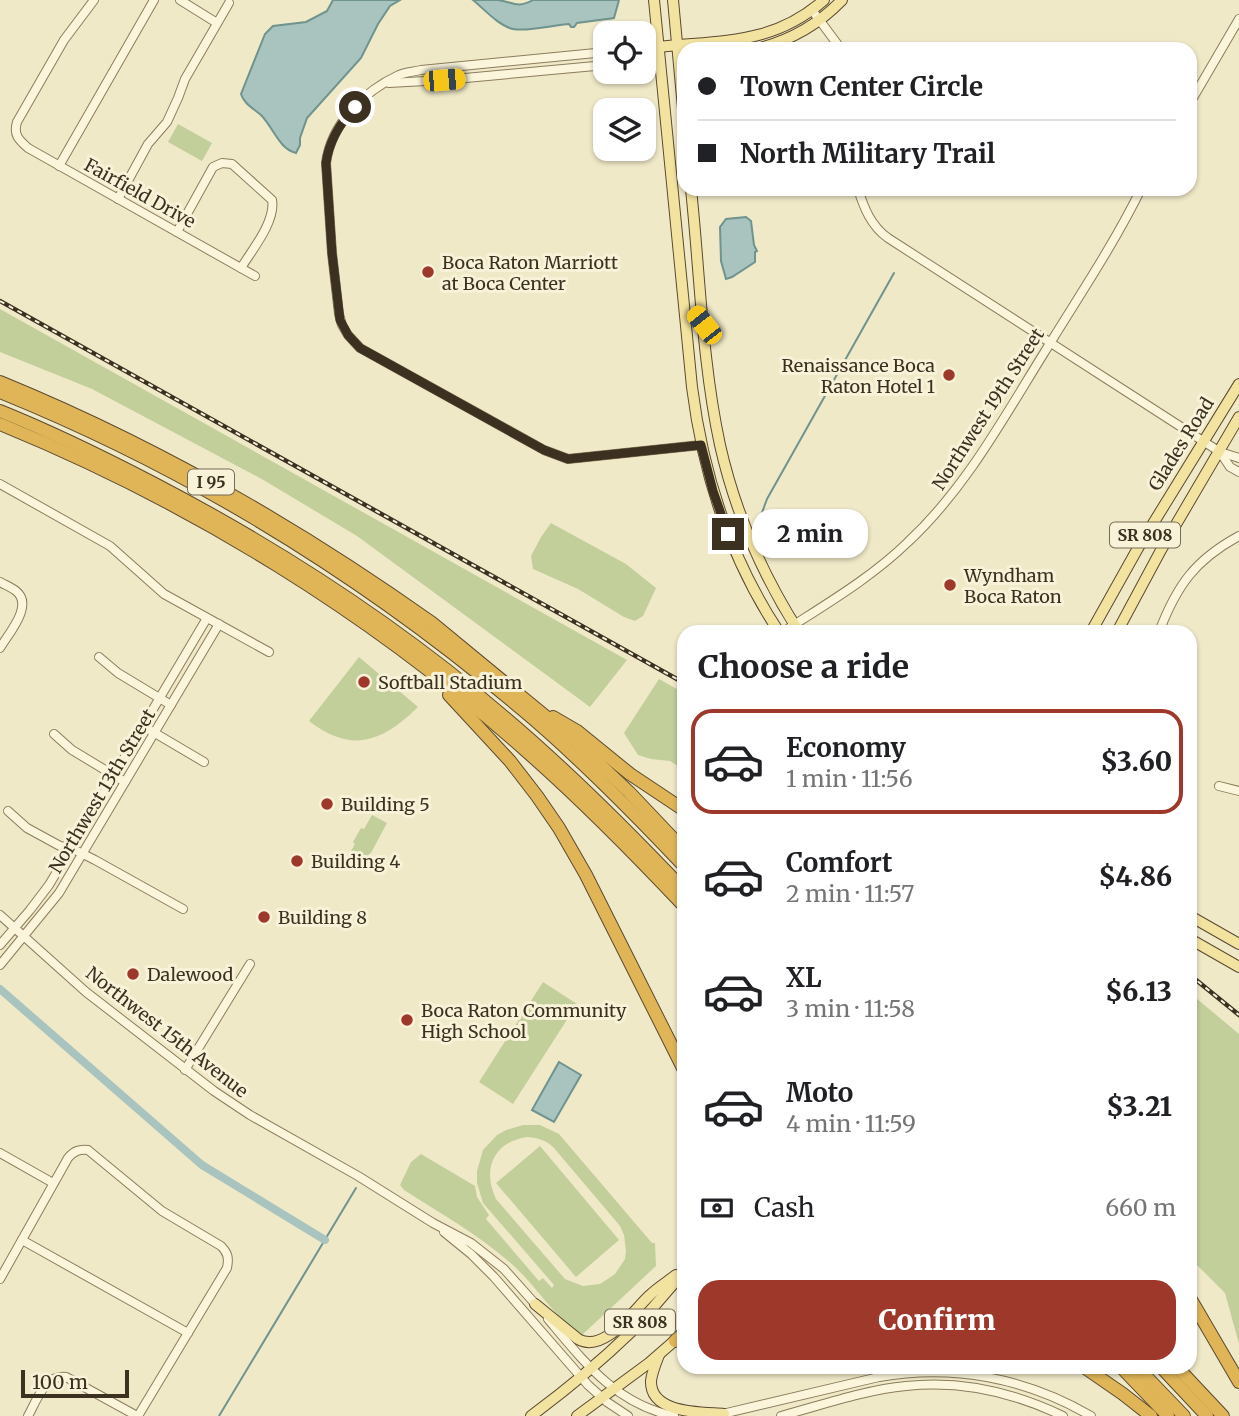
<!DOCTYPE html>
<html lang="en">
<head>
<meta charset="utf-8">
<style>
  body { margin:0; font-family:Merriweather,serif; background:#f2f2f2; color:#202124; height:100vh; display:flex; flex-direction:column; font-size:26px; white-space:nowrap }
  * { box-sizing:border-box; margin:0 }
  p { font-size:23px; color:#757577 }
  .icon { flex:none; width:38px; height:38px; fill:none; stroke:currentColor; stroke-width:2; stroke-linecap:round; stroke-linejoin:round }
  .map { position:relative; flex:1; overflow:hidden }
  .sheet { position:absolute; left:677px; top:625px; width:520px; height:749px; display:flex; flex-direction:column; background:#fff; border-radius:21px; box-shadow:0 2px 5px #0004 }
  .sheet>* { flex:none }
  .banner { position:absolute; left:677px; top:42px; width:520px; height:154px; border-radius:21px; box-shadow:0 2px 5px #0004; display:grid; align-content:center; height:154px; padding:0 21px; background:#fff }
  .buttons { position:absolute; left:593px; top:21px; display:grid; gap:14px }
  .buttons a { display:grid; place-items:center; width:63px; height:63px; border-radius:14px; background:#fff; box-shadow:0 2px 5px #0004; font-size:35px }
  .scale { position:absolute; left:21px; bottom:18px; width:108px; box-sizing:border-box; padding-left:7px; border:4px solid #3c3120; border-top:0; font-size:19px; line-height:24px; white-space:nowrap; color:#3c3120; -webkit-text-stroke:5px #f7f2d8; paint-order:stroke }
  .end { position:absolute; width:32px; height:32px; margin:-16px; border:9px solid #3c3120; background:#fff; box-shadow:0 0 0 4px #fff }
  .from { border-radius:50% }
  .bubble { position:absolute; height:49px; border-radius:21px; background:#fff; box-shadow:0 2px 5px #0004; font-size:23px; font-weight:800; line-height:49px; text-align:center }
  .car { position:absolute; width:21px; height:42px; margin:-21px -10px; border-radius:9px; box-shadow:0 0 5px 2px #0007; background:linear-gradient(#f5c518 24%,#345 0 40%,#f5c518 0 76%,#345 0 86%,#f5c518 0) }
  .banner b { display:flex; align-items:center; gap:24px; height:66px; font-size:26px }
  .banner b+b { border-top:2px solid #e0e0e0 }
  .banner i { width:18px; height:18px; background:#202124 }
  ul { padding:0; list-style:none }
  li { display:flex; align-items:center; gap:21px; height:105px; margin:0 14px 10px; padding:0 7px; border:4px solid transparent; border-radius:21px }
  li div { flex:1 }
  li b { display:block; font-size:26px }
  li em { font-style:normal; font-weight:800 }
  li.on { border-color:#9d382a }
  li>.icon { width:63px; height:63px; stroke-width:1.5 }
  h2 { padding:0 21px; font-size:32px; line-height:84px }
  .pay { display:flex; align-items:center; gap:18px; height:77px; padding:0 21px; font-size:26px }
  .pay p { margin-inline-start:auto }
  .button { display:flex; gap:14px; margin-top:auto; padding:14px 21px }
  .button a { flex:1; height:80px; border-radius:21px; background:#9d382a; color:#fff; font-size:28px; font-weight:800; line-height:80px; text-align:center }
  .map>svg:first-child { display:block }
</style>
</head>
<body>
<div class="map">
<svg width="1239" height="1416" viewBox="0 0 1239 1416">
  <rect width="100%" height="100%" fill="#f0e9c8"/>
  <g fill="#c2cf9b" fill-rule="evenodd">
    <polygon points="178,124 212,143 202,161 168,142"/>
    <polygon points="0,309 627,660 590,707 357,536 260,478 92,389 0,352"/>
    <polygon points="551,523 626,564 656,588 643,616 635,621 624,617 578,589 533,569 531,556 541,537"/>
    <path d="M359,657L418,707C382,742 352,754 309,721Z"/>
    <polygon points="659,679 684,693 684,770 670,761 651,759 638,755 624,733"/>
    <polygon points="372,815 387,823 371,853 370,853 361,867 347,858 355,844 353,842 361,828 364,829"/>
    <polygon points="543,982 577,1004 513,1104 479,1082"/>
    <polygon points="1190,993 1239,1034 1239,1344 1225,1293 1194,1262 1190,1247"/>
    <path d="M523,1125H540L559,1134L652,1243H655L656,1266L582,1335C555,1318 539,1290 517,1269C483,1237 443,1215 404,1190L400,1185L411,1162L421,1154L475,1186L477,1197L489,1215L486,1219L539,1281L543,1278L552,1288L554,1285L483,1203L477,1183V1171L483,1150L497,1135L506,1130ZM527,1137C538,1138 546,1140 554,1148L620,1226L624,1235L626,1251L625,1259L615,1274L600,1284L591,1285L583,1286L565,1279L496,1199C482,1170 493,1142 527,1137Z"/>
    <polygon points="540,1146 619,1240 576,1277 496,1183"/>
  </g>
  <g fill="#a9c4bf" stroke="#6f938e" stroke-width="2">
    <path d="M333,0H400L390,6L378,24L361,58L307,118L300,138V145L296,153C279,149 273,127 261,115C253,108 244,104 241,94L265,34L273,26L306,22L327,11Z"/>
    <path d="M473,0C481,0 490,0 498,0C513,2 517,9 533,0H619L614,18L577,23L574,27H571L569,24C554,25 527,32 513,29C499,26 484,9 473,0Z"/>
    <polygon points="746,217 751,221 754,245 757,251 755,252 755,262 732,277 726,279 721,261 720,227 726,219"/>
    <polygon points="559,1062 581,1075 554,1122 532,1110"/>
  </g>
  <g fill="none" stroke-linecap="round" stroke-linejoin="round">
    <g stroke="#6f938e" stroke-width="2">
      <polyline points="760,518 767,499 894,273"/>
      <polyline points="219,1416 356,1188"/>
    </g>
    <polyline stroke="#a9c4bf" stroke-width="8" points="0,989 202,1165 325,1240"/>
    <g stroke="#8c7c5c" stroke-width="10">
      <g id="minor">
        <path d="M94,0L64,40L17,122C13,135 19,140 28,148L255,276"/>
        <polyline points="180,0 217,23"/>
        <polyline points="812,10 841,49"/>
        <polyline points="644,49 659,47"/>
        <path d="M606,52L421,70C413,72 405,72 399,75C364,91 331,124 326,163L332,253L339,314L342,325L348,335L360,348L544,450L568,459L701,445"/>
        <polyline points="644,61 660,60"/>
        <polyline points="389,83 444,80 606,65"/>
        <polyline points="1190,103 1239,19"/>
        <polyline points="59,166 154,0"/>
        <path d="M858,189C864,208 871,226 888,238L1220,452L1239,458"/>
        <polyline points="118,199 148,144 167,122 178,98 185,79 229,3"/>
        <path d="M177,232L213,167L222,163L232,164L272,200C276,221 252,250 241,268"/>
        <polyline points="1220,452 1230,467 1239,472"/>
        <polyline points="0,484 110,546 164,594 269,652"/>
        <path d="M0,582C5,585 11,587 16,591C34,605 9,633 0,648"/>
        <path d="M783,632C826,604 871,578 908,542C965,489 1003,419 1044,353C1077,299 1113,246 1141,189"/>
        <path d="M1159,632C1177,585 1195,560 1239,536"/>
        <polyline points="99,657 118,673 171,705"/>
        <polyline points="143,726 204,762"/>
        <polyline points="54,734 72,750 125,782"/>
        <polyline points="1219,786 1239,791"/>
        <polyline points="8,811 27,828 60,846 71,848 95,860 183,909"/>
        <polyline points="0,915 86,992 214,1091 250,1115 358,1176 433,1223 471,1243 504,1269 538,1307"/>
        <polyline points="0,945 30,910 49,885 207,618"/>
        <polyline points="0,965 59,893 219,624"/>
        <polyline points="185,1070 250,964"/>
        <polyline points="0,1153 53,1183"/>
        <polyline points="444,1232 471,1254 494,1277 588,1385 607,1402 628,1416"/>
        <polyline points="22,1240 188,1333"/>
        <path d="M0,1279L68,1158C74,1151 79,1149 88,1150L162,1211L221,1246C228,1253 229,1258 227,1268L138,1416"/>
        <path d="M548,1319C585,1363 616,1404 674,1416"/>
        <path d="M718,1415L879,1377C953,1364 1026,1378 1091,1416"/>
        <path d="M28,1416C37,1400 45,1374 66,1377L137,1416"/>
        <path d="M781,1416C822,1405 864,1390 906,1386C961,1380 1015,1393 1063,1416"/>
      </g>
    </g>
    <g stroke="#5a4930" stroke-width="12">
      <g id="major">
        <path d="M654,0L692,387C703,474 730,558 779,632"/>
        <polyline points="673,0 684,119"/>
        <path d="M659,47C722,40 773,45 824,0"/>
        <path d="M756,49C789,41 818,25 842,0"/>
        <path d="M691,189C700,274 702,362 720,445C735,512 762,574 799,632"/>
        <polyline points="1091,632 1138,548 1239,384"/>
        <polyline points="1117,632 1161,550 1239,417"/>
        <polyline points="1190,916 1239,944"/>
        <polyline points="1190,939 1239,967"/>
        <path d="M535,1304L578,1339C604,1354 633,1311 649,1296C657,1288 667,1282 676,1275"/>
        <path d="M659,1355C656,1363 652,1372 651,1381C650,1414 701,1412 724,1414"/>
        <path d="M531,1416C566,1390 599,1363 630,1333C649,1313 666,1292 684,1272"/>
        <polyline points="577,1416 649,1363 680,1336"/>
      </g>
    </g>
    <g stroke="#5a4930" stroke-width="14">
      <g id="highway">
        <path d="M0,382C154,445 297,527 432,623L573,739L629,792L684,850"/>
        <path d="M0,392C190,469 367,578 524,711C581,759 633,812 684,866"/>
        <path d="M0,411C52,432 103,457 153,483C280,549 401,628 509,721C571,774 628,831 684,890"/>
        <path d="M0,424C191,502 371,613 525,750C581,799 633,852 684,906"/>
        <polyline points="449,695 510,761 537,796 559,828 586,875 684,1070"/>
        <polyline points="553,717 577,731 630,774 684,810"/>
        <polyline points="1190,1298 1239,1382"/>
        <polyline points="675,1341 684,1333"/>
        <polyline points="1084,1367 1123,1394 1151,1416"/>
        <polyline points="1121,1367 1168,1416"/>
        <polyline points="1137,1367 1184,1416"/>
        <polyline points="1161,1367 1207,1416"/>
        <polyline points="1177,1367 1223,1416"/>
      </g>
    </g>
    <use href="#minor" stroke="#faf5db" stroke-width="8"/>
    <use href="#major" stroke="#f3e3a0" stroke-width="10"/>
    <use href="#highway" stroke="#dfb558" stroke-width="12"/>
    <g stroke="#3c3120" stroke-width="4.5">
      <g id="rail">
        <polyline points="0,301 684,683"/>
        <polyline points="1190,975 1239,1015"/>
      </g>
    </g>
    <use href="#rail" stroke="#f7f2d8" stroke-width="2" stroke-dasharray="5" stroke-linecap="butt"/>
  </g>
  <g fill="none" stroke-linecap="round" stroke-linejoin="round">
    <path stroke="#3c3120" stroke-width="9" d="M355,107C340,123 329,141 326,163L332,253L340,320L348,335L360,348L544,450L568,459L701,445L713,491L728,534"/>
  </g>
  <g fill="#9d382a" stroke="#f7f2d8" stroke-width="2.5">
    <circle cx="428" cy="272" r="7"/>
    <circle cx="949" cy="375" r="7"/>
    <circle cx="950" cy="585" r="7"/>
    <circle cx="364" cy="682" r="7"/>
    <circle cx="327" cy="804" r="7"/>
    <circle cx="297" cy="861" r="7"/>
    <circle cx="264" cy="917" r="7"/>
    <circle cx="133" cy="974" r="7"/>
    <circle cx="407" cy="1020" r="7"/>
  </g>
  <g text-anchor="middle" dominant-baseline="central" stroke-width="6" stroke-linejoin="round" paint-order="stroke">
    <g fill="#f7f2d8" stroke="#746b57" stroke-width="2">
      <rect x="188" y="469.5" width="46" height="25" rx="5"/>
      <rect x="1110" y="522.5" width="70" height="25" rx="5"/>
      <rect x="605" y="1309.5" width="70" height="25" rx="5"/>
    </g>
    <g font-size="16" font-weight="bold" fill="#3c3120">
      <text x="211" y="482">I 95</text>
      <text x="1145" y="535">SR 808</text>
      <text x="640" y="1322">SR 808</text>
    </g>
    <g font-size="18" fill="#3c3120" stroke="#f7f2d8">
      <text transform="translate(140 193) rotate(29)">Fairfield Drive</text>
      <text transform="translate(988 409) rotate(-57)">Northwest 19th Street</text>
      <text transform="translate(1181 444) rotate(-58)">Glades Road</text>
      <text transform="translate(102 791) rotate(-59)">Northwest 13th Street</text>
      <text transform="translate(167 1032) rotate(38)">Northwest 15th Avenue</text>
    </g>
    <g font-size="18" fill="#3c3120" stroke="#f7f2d8" text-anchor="start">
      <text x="442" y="262">Boca Raton Marriott<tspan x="442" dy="21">at Boca Center</tspan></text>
      <text x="935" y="365" text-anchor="end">Renaissance Boca<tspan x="935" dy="21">Raton Hotel 1</tspan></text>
      <text x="964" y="575">Wyndham<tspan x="964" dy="21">Boca Raton</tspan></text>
      <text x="378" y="682">Softball Stadium</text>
      <text x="341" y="804">Building 5</text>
      <text x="311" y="861">Building 4</text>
      <text x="278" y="917">Building 8</text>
      <text x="147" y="974">Dalewood</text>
      <text x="421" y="1010">Boca Raton Community<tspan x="421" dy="21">High School</tspan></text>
    </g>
  </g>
</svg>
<div class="buttons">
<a><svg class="icon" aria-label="locate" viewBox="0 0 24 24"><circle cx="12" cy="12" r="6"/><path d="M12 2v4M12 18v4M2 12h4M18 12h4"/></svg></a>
<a><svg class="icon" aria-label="layers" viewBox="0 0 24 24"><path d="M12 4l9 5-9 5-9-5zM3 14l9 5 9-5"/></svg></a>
</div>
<div class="scale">100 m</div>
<i class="end from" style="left:355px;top:107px"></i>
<i class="end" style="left:728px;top:534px"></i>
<div class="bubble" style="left:752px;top:509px;width:116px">2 min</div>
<i class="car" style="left:444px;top:80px;rotate:85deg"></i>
<i class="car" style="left:704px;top:325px;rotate:322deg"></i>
<div class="banner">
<b><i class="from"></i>Town Center Circle</b>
<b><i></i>North Military Trail</b>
</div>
<section class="sheet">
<h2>Choose a ride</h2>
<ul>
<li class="on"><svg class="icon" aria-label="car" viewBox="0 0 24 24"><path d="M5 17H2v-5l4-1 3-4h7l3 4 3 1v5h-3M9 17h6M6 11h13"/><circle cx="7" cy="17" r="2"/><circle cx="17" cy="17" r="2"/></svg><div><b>Economy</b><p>1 min · 11:56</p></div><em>$3.60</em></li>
<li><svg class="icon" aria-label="car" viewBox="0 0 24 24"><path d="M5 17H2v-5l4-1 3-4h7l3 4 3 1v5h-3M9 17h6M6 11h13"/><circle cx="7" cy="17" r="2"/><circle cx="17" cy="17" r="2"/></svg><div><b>Comfort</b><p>2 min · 11:57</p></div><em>$4.86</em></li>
<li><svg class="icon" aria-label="car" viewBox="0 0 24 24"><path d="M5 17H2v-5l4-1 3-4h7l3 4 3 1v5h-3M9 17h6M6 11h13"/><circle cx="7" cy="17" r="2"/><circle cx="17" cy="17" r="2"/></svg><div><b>XL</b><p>3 min · 11:58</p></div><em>$6.13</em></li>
<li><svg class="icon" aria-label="car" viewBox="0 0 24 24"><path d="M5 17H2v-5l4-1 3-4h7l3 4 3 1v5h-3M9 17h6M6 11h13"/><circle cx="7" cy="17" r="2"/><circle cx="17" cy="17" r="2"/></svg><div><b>Moto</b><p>4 min · 11:59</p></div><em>$3.21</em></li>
</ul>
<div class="pay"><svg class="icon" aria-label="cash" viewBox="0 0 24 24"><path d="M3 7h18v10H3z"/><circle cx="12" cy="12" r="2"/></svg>Cash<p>660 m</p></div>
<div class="button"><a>Confirm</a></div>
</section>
</div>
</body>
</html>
